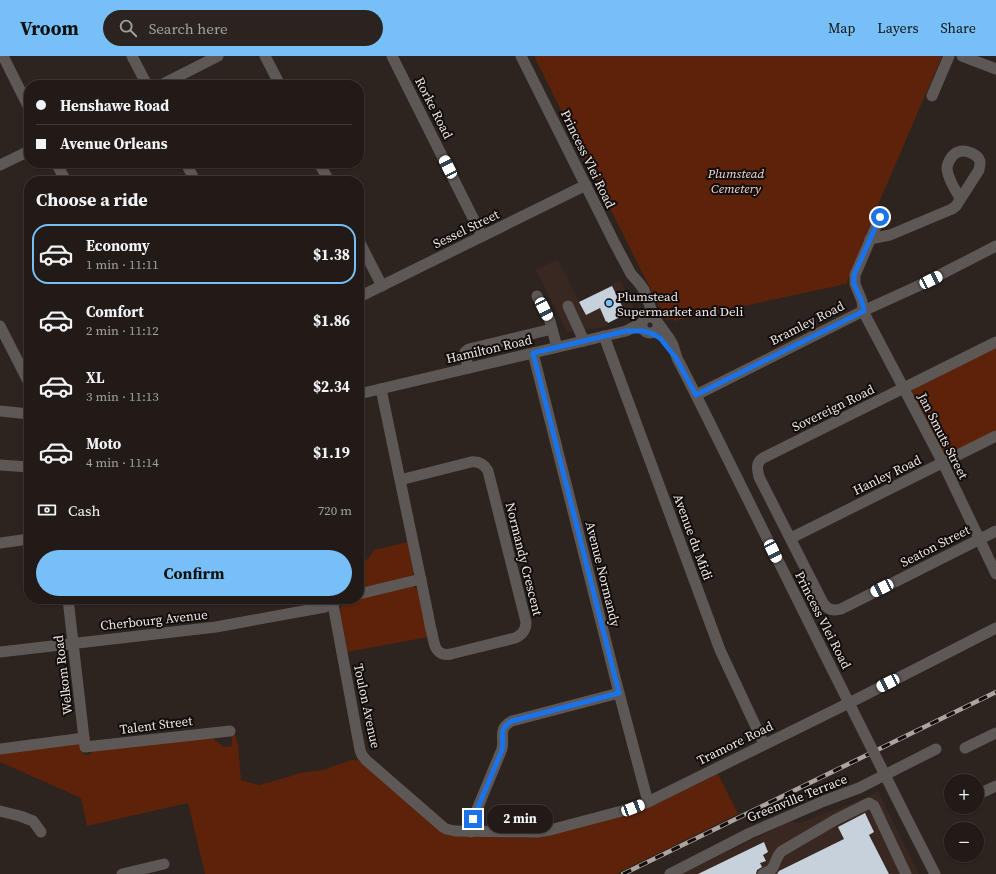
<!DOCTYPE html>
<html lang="en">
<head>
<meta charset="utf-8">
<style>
  body { margin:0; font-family:"Source Serif 4",serif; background:#2a2320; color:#f1f3f6; height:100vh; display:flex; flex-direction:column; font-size:15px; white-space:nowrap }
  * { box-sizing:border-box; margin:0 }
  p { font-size:13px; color:#a2a1a1 }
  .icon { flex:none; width:22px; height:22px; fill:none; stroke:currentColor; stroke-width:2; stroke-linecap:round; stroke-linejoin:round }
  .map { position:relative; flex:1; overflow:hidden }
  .panel { position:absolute; left:24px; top:120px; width:340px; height:428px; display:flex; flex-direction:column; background:#221a17; border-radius:16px; box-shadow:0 1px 3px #0004,0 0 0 1px #3f3836 }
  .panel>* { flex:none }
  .hud { position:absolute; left:24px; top:24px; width:340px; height:88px; border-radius:16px; box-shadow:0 1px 3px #0004,0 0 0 1px #3f3836; display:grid; align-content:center; height:88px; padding:0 12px; background:#221a17 }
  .buttons { position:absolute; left:944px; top:718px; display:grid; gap:8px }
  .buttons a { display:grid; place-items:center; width:40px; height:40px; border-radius:50%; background:#221a17; box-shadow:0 1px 3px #0004,0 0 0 1px #3f3836; font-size:20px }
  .end { position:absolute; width:18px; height:18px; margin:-9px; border:5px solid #1a73e8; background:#fff; box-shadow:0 0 0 2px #fff }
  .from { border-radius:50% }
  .bubble { position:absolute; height:28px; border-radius:14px; background:#221a17; box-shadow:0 1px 3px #0004,0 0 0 1px #3f3836; font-size:13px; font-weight:700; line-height:28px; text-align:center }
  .car { position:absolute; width:12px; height:24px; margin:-12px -6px; border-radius:5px; box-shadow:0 0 3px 1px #0007; background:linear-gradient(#fff 24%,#345 0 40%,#fff 0 76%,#345 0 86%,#fff 0) }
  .hud b { display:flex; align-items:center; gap:14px; height:38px; font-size:15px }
  .hud b+b { border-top:1px solid #3f3836 }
  .hud i { width:10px; height:10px; background:#f1f3f6 }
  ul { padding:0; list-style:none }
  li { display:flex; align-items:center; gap:12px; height:60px; margin:0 8px 6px; padding:0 4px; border:2px solid transparent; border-radius:16px }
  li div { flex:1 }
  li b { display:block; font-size:15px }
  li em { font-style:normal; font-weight:700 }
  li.on { border-color:#77bff7 }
  li>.icon { width:36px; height:36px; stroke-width:1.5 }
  h2 { padding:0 12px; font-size:18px; line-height:48px }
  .pay { display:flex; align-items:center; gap:10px; height:44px; padding:0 12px; font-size:15px }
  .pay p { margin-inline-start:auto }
  .cta { display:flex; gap:8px; margin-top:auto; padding:8px 12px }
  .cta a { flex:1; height:46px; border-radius:24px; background:#77bff7; color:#111; font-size:16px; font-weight:700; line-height:46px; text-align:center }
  header { display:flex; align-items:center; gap:24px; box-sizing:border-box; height:56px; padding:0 20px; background:#77bff7; color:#111 }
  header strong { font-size:19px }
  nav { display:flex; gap:22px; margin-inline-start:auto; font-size:14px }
  .search { width:280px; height:36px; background:#2a2320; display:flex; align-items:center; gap:10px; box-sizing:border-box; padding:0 14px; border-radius:22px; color:#a2a1a1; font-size:15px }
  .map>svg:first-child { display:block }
</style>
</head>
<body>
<header>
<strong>Vroom</strong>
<div class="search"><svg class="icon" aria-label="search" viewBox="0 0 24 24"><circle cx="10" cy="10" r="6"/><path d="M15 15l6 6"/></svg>Search here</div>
<nav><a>Map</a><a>Layers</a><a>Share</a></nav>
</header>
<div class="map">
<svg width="996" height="818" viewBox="0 0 996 818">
  <rect width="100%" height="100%" fill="#2d231f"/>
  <g fill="#392822">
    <polygon points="558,203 579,246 620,224 635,255 608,267 609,270 592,273 591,272 567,276 536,214"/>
    <polygon points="878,735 919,818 682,818 789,766 801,767 827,756 857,746"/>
  </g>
  <g fill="#5d220a">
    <polygon points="534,0 942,0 875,156 846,228 674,265 673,263 666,264"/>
    <polygon points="996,291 996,375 950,398 944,398 912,337 913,333"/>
    <polygon points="408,486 414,516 411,521 359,534 359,506 368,503 374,494"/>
    <path d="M413,530L418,534L428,581L347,596L340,557C340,551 342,548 347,545Z"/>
    <polygon points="234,676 238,688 241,724 259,729 288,721 299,717 323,714 351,704 358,704 417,754 443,778 447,779 526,782 535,781 652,750 718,718 738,758 616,818 205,818 188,747 87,770 81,742 0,706 0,696 78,687 82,691 83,699 89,699 94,694 212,681 223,691 232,690 232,677"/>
  </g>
  <g fill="#c6d1db">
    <polygon points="612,230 624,254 622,260 608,267 607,265 606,266 600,252 586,259 579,246"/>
    <polygon points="865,757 874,776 869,779 889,818 777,818 779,815 844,783 838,771"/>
    <polygon points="764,786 768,796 763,799 766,805 760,807 762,811 757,814 756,818 698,818"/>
  </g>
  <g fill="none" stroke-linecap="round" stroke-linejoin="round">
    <g stroke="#5d5856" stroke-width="11">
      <polyline points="3,0 29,52"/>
      <polyline points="132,0 147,29"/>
      <polyline points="265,0 280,29"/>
      <polyline points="392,0 482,180"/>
      <polyline points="521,0 614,186 631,218 639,227 644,234 654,261"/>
      <polyline points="962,0 996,13"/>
      <polyline points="161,29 218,0"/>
      <polyline points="932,40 949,0"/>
      <polyline points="56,107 66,125"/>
      <polyline points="186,107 195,125"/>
      <polyline points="319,107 329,125"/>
      <polyline points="0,109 29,95"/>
      <polyline points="880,161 855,219 855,228 862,245 863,255 943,407 996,518"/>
      <path d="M870,183L890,179L952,153L956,150L979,114C979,112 980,110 980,108C981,99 966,93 958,96C952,98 947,107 947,113C948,123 955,134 960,142"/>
      <polyline points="359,185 382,230"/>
      <polyline points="537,240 550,265 552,273"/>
      <polyline points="359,241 586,129"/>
      <polyline points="568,250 584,285"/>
      <circle cx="650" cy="269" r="8"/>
      <polyline points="658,267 669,282 673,289 677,302 696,339 819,587"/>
      <polyline points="0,270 29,327"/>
      <polyline points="604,280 720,594 764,688"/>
      <path d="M996,286L763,402C756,406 757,413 759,421L823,547C828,554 833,555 841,553L996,475"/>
      <polyline points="533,297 619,637 648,746"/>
      <polyline points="468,312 465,296 469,293 552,273 557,291"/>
      <path d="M381,333L428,558C429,564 430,571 432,577C434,589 436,601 451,598L515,582C522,579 526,574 526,566L488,415C484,408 479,405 471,406L400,424"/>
      <polyline points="359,338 626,275 642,267"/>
      <polyline points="696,339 863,255 918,230 996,190"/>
      <polyline points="0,355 29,358"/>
      <polyline points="0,409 29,411"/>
      <polyline points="791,482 996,380"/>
      <polyline points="0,487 29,483"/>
      <polyline points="359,538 421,523"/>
      <polyline points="68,543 85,691 230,675"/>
      <polyline points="332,543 360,694 362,699 366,704 443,771 446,773 455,775 537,776 550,774 633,752 648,746 861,641 996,572"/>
      <polyline points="0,596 216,571 325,551 338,544"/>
      <polyline points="965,692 996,677"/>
      <polyline points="0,693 84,682"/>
      <polyline points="983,736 996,730"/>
      <polyline points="0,755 20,760 33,765 41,776"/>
      <polyline points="904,757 935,818"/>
      <path d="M471,776L473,763L502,693C505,681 497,673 512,665L619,637"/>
      <polyline points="122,818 164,808"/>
      <polyline points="670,818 750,777 824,745 859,732 936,693"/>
      <path d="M763,818C766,816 770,815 772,813C776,807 776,800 782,795L835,764L869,747L874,750L906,818"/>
    </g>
    <g stroke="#aca4a1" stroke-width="4.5">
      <polyline id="rail" points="623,818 996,636"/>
    </g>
    <use href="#rail" stroke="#120d0c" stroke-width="3" stroke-dasharray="9" stroke-linecap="butt"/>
    <polyline stroke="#5d5856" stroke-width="11" points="819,587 904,757"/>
  </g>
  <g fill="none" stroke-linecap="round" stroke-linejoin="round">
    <path stroke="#1a73e8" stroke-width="5" d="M473,763L502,694C505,681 497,673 512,665L619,637L533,297L626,275H642L651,277L660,282L676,302L696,339L864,255L862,246L854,228V219L880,161"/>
  </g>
  <circle fill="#77bff7" stroke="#120d0c" stroke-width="1.5" cx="609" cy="247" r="4"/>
  <g text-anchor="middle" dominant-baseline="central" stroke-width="4" stroke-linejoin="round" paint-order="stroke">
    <g font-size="13" fill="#eee7e4" stroke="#120d0c">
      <text transform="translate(434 52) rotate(63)">Rorke Road</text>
      <text transform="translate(588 103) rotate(64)">Princess Vlei Road</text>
      <text transform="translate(466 173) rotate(-26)">Sessel Street</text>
      <text transform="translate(807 267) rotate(-27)">Bramley Road</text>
      <text transform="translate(489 293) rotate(-13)">Hamilton Road</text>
      <text transform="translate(833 352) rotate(-26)">Sovereign Road</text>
      <text transform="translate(943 380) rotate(63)">Jan Smuts Street</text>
      <text transform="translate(887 419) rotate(-26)">Hanley Road</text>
      <text transform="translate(693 481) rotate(70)">Avenue du Midi</text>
      <text transform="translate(935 490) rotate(-27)">Seaton Street</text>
      <text transform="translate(524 503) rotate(76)">Normandy Crescent</text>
      <text transform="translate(603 518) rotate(76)">Avenue Normandy</text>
      <text transform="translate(154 564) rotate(-6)">Cherbourg Avenue</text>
      <text transform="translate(823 564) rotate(63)">Princess Vlei Road</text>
      <text transform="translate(63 619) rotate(-97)">Welkom Road</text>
      <text transform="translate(367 650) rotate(78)">Toulon Avenue</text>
      <text transform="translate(156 669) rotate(-7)">Talent Street</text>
      <text transform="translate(735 687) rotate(-26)">Tramore Road</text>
      <text transform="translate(797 742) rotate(-22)">Greenville Terrace</text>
    </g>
    <g font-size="13" font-style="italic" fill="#f0d8d0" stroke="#120d0c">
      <text x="736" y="117">Plumstead<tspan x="736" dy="15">Cemetery</tspan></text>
    </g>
    <g font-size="13" fill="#eee7e4" stroke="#120d0c" text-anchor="start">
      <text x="617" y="240">Plumstead<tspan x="617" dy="15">Supermarket and Deli</tspan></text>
    </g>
  </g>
</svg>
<div class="buttons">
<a>+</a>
<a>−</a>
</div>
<i class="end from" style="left:880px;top:161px"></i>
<i class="end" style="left:473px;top:763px"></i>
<div class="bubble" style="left:487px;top:749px;width:66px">2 min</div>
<i class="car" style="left:448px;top:111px;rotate:333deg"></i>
<i class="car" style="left:931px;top:224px;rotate:63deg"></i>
<i class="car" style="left:544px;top:253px;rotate:153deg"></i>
<i class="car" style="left:773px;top:495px;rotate:154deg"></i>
<i class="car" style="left:882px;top:532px;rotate:243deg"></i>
<i class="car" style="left:888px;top:627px;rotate:243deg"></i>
<i class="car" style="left:633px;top:752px;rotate:69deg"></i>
<div class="hud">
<b><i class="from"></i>Henshawe Road</b>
<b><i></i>Avenue Orleans</b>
</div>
<section class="panel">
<h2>Choose a ride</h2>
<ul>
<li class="on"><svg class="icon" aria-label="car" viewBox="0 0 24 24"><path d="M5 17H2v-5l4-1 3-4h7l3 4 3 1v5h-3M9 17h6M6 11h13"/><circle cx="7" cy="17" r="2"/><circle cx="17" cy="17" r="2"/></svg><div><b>Economy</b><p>1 min · 11:11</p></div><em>$1.38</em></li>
<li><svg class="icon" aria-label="car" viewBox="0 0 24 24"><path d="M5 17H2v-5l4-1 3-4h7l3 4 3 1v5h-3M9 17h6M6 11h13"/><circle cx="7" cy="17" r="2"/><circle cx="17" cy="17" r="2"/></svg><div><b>Comfort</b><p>2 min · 11:12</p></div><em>$1.86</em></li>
<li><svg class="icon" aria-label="car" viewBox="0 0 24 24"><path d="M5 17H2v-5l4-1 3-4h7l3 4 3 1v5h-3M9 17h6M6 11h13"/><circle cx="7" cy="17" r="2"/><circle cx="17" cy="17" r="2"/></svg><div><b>XL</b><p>3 min · 11:13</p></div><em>$2.34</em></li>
<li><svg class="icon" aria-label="car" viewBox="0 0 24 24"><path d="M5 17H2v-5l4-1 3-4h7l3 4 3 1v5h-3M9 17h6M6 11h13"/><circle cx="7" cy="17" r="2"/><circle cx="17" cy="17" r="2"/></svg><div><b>Moto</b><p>4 min · 11:14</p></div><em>$1.19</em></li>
</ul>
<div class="pay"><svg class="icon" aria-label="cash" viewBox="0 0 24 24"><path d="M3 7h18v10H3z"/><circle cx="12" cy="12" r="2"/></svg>Cash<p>720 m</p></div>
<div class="cta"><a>Confirm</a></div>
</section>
</div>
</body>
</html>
